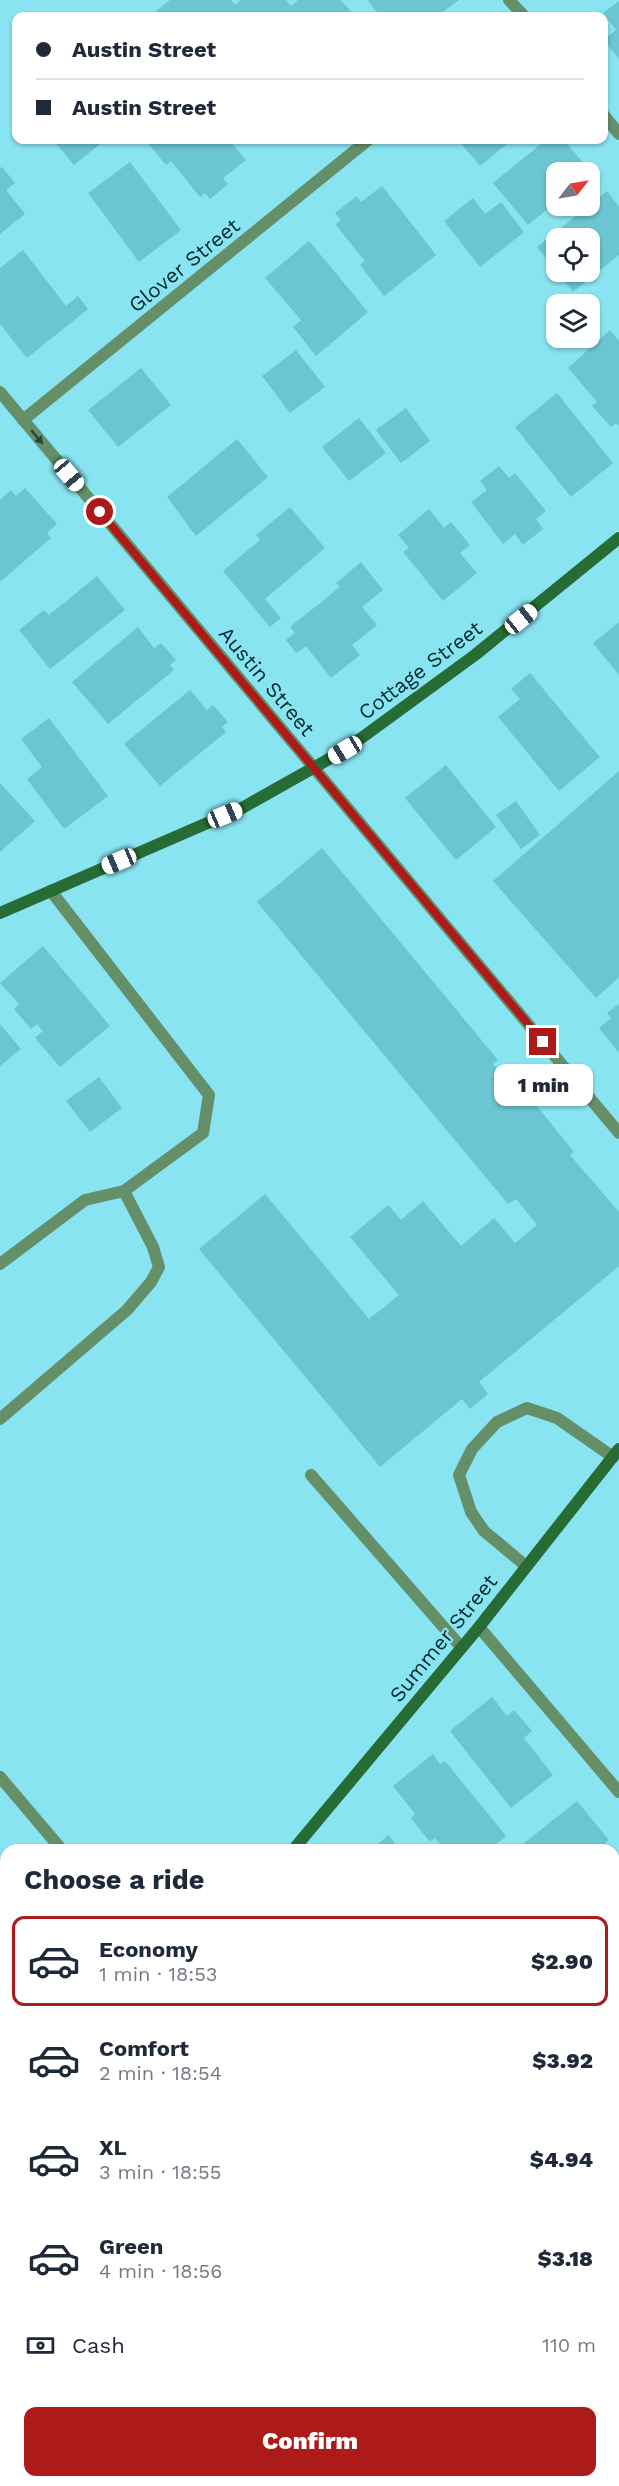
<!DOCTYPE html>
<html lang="en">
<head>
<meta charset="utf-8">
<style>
  body { margin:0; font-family:"Work Sans",sans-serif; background:#f6f6f7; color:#1f2937; height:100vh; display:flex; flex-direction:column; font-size:22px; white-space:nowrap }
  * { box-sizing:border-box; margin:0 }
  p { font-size:20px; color:#747a83 }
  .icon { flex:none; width:33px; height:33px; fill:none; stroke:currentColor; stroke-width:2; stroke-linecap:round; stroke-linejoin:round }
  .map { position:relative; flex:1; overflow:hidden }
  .panel { position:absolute; left:0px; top:1844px; width:620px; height:644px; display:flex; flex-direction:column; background:#fff; border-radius:18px 18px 0 0; box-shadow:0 2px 4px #0004 }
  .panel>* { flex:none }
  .top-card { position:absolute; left:12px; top:12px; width:596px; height:132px; border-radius:12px; box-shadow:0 2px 4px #0004; display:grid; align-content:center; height:132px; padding:0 24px; background:#fff }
  .needle { width:39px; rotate:59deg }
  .fabs { position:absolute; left:546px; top:162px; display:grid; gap:12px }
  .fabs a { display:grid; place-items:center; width:54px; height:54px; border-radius:12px; background:#fff; box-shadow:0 2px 4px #0004; font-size:30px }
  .end { position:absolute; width:27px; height:27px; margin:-14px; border:8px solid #ac1a1a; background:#fff; box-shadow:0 0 0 3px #fff }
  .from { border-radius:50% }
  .bubble { position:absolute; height:42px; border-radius:12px; background:#fff; box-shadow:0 2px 4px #0004; font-size:20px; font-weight:800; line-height:42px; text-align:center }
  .car { position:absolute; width:18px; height:36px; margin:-18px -9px; border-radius:8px; box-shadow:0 0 4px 2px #0007; background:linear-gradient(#fff 24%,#345 0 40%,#fff 0 76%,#345 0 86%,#fff 0) }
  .top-card b { display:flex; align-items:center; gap:21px; height:57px; font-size:22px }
  .top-card b+b { border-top:2px solid #e0e1e3 }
  .top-card i { width:15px; height:15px; background:#1f2937 }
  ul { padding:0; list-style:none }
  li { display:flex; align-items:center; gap:18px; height:90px; margin:0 12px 9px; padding:0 12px; border:3px solid transparent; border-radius:12px }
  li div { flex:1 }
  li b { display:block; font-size:22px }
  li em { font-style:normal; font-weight:800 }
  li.active { border-color:#ac1a1a }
  li>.icon { width:54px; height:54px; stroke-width:1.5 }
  h2 { padding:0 24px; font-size:27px; line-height:72px }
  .pay { display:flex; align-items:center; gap:15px; height:66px; padding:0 24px; font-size:22px }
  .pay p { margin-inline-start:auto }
  .primary-button { display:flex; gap:12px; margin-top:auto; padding:12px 24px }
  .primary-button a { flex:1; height:69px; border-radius:12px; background:#ac1a1a; color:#fff; font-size:24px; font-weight:800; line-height:69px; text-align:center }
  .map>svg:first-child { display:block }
</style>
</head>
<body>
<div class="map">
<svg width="619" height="2486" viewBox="0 0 619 2486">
  <rect width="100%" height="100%" fill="#89e4f1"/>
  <g fill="#6bc5d2">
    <polygon points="170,0 231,0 235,5 241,0 286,0 291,6 298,0 341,0 355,16 293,16 290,13 286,16 150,16"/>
    <polygon points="370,0 459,0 437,16 380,16 368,1"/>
    <polygon points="619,1 619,59 603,40 616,30 603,13"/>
    <polygon points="53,140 105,140 74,165"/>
    <polygon points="145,140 229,140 246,160 223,178 228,184 210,199 205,193 200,197 171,161 166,165"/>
    <polygon points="458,140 512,140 480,166"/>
    <polygon points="546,140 564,140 591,172 556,172 556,202 528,225 493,183"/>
    <polygon points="130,162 181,230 139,262 88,193"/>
    <polygon points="2,167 15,183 6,190 25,214 0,234 0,168"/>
    <polygon points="382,186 436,255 384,296 360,265 365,261 335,224 341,220 335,213 357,196 361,202"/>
    <polygon points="607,191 619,207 619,255 573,292 557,272 590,272 590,238 556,238 556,271 537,247"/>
    <polygon points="473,198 485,214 501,202 524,232 480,267 444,221"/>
    <polygon points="309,241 368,312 316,356 293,327 301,320 265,278"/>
    <polygon points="23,250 66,306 78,296 88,309 27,358 0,324 0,268"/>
    <polygon points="610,330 619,341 619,426 616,423 611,427 592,406 597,402 568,368"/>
    <polygon points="296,350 325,387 290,413 262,376"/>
    <polygon points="141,368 171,405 118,447 88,410"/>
    <polygon points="557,393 613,463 571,497 515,427"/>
    <polygon points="406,408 430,441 401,463 376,430"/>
    <polygon points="359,418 386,453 349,481 322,447"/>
    <polygon points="237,439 268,477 196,536 167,497"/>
    <polygon points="499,466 509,478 515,473 546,511 536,519 543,529 523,545 515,534 503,544 471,502 487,490 480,481"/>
    <polygon points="25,488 57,524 47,533 51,538 0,582 0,500 11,490 16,496"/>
    <polygon points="290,507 325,548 265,599 281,618 270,627 223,571 260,540 256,535"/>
    <polygon points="429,509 444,528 451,522 470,545 460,553 477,573 443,601 403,552 409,548 398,535"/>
    <polygon points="361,562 383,590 362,607 377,625 352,645 360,655 331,678 306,646 296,653 286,640 295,633 290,627 340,587 336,583"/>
    <polygon points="97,576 125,610 50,669 19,630 44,610 49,615"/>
    <polygon points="619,622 619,675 593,643"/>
    <polygon points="138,627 154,648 161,643 176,660 170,665 174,670 108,724 72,682"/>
    <polygon points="530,673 600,757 559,791 498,717 520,699 511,689"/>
    <polygon points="190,690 207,710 213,705 228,722 222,727 226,732 160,786 124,744"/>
    <polygon points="49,718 108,796 64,829 27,779 42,767 21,739"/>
    <polygon points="446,765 496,827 456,860 405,798"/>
    <polygon points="619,771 619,977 596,998 493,881"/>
    <polygon points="0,783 35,821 0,852"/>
    <polygon points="516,801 540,835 521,849 496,815"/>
    <polygon points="322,848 498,1060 493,1064 505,1079 511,1074 574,1152 570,1155 619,1212 619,1266 479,1382 488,1394 470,1409 462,1399 380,1467 199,1249 265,1194 369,1319 399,1295 350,1237 388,1205 401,1220 423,1201 461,1246 494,1218 515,1243 537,1225 516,1199 508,1204 257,902"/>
    <polygon points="43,946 110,1026 60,1067 35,1038 43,1031 37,1024 31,1029 14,1009 19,1004 0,983"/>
    <polygon points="619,1004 619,1053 599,1028 611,1018 607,1013"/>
    <polygon points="0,1024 21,1049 0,1066"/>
    <polygon points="99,1077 122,1108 90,1132 66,1101"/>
    <polygon points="492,1697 507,1716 514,1710 532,1731 524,1738 553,1775 511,1808 450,1731"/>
    <polygon points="433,1754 440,1764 445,1761 506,1836 489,1850 445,1850 435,1838 430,1842 411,1818 415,1814 393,1786"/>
    <polygon points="577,1801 609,1840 598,1850 520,1850 518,1848"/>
    <polygon points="389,1835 399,1850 370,1850"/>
    <polygon points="619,1859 619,1925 614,1929 614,1863"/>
    <polygon points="0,1860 6,1868 6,1918 0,1923"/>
    <polygon points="0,2040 6,2046 6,2115 2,2119"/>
    <polygon points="614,2080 619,2087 619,2156 614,2161"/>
    <polygon points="6,2245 6,2265 0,2256 0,2249"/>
    <polygon points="0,2277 6,2286 6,2342 0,2346"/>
  </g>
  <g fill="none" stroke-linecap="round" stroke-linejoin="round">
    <g stroke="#648f69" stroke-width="12">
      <polyline points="0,1264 85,1200 124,1191 203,1133 209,1095 51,891"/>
      <polyline points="0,1419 127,1310 151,1282 159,1267 153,1247 124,1191"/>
      <polyline points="311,1475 461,1647"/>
      <polyline points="526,1566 484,1531 471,1512 459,1475 472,1449 497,1422 527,1408 557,1418 613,1457"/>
      <polyline points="614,2428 619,2425"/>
      <polyline points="515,2486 524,2481"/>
    </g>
    <g stroke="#648f69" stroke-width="12">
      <polyline points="509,0 524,16"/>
      <polyline points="603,114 619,134"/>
      <polyline points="0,392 619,1133"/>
      <polyline points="23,420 368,140"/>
      <polyline points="479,1627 619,1792"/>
      <polyline points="0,1777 62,1850"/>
      <polyline points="614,2286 619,2292"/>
      <polyline points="273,2481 276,2486"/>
    </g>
    <g stroke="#276c35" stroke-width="12">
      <polyline points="0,913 242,808 345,750 475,655 619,538"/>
      <polyline points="293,1850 479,1627 619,1449"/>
      <polyline points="0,2196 6,2190"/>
    </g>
  </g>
  <defs><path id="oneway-solid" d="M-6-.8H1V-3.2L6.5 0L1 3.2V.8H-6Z" transform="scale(1.5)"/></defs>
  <use fill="#1f4840" href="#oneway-solid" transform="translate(37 437) rotate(50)"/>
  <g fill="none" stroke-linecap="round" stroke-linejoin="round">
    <polyline stroke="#ac1a1a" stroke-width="8" points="100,512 543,1042"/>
  </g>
  <g text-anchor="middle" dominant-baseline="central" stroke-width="4.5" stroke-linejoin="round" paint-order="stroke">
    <g font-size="21" fill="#012a2f" stroke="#89e4f1">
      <text transform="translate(184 265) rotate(-39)">Glover Street</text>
      <text transform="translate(420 670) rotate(-37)">Cottage Street</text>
      <text transform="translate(267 681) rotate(50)">Austin Street</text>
      <text transform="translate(443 1638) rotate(-51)">Summer Street</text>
    </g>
  </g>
</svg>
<div class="fabs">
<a><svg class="needle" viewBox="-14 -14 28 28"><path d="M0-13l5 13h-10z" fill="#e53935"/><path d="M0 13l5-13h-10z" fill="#747a83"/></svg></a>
<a><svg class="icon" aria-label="locate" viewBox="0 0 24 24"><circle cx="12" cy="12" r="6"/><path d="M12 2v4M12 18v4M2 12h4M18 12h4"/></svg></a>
<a><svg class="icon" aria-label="layers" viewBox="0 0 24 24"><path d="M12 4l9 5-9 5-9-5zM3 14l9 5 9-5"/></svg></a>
</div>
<i class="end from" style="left:100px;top:512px"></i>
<i class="end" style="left:543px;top:1042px"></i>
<div class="bubble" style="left:494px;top:1064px;width:99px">1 min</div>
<i class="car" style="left:69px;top:475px;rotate:140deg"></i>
<i class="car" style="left:521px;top:619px;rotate:51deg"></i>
<i class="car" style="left:345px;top:750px;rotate:239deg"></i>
<i class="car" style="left:225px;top:815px;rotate:67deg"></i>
<i class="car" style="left:119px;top:861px;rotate:247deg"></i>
<div class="top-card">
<b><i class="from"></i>Austin Street</b>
<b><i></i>Austin Street</b>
</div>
<section class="panel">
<h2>Choose a ride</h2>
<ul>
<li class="active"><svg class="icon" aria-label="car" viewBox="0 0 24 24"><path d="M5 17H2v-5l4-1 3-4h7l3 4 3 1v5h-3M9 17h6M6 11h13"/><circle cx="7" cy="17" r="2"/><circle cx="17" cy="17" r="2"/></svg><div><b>Economy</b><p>1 min · 18:53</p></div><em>$2.90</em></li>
<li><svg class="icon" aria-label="car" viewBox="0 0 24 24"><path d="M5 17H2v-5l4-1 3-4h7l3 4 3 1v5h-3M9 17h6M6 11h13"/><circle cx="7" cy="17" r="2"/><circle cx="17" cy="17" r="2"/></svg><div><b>Comfort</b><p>2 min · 18:54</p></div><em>$3.92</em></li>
<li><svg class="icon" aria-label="car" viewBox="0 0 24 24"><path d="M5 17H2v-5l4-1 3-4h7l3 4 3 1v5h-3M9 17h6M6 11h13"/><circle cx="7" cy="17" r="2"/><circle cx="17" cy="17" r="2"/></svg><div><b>XL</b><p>3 min · 18:55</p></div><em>$4.94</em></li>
<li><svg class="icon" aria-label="car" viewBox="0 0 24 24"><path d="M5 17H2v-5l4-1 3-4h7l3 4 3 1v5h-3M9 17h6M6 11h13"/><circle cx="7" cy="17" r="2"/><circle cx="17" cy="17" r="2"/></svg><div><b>Green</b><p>4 min · 18:56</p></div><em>$3.18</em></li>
</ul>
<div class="pay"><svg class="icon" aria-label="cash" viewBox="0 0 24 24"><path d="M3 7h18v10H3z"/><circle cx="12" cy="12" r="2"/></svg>Cash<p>110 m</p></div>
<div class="primary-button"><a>Confirm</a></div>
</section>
</div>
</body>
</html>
